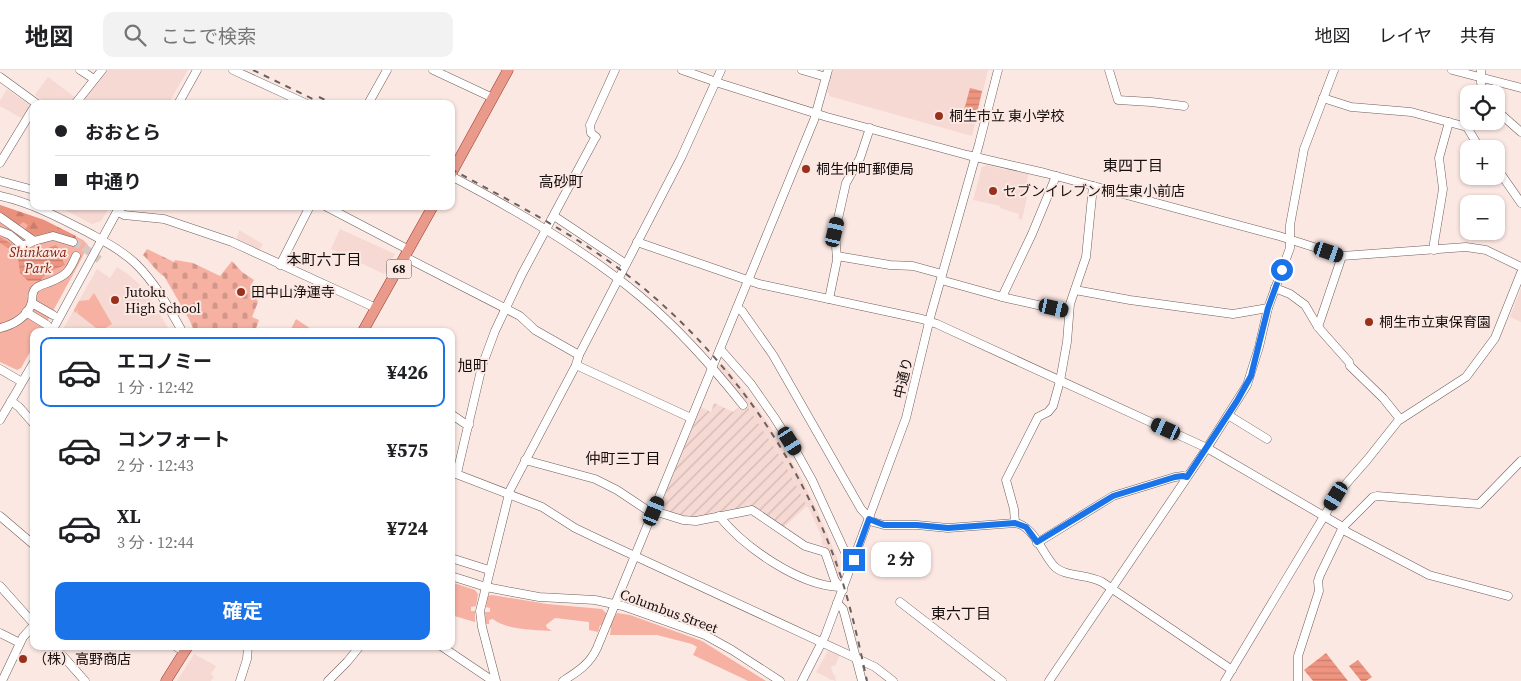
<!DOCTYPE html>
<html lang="ja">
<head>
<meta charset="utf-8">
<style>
  body { margin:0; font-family:"Source Serif 4","Noto Sans JP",serif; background:#f2f2f2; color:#202124; height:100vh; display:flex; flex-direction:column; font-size:19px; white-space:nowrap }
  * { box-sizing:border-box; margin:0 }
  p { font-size:16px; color:#757577 }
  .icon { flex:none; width:28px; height:28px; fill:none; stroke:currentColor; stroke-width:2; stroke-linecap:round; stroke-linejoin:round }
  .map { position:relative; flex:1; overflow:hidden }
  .side { position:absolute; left:30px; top:258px; width:425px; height:322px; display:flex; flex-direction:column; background:#fff; border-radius:10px; box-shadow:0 1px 4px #0004 }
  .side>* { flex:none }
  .hud { position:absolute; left:30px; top:30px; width:425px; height:110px; border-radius:10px; box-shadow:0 1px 4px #0004; display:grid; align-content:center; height:110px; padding:0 25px; background:#fff }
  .fabs { position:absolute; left:1460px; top:15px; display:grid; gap:10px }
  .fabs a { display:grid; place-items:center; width:45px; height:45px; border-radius:10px; background:#fff; box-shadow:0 1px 4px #0004; font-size:25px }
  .end { position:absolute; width:22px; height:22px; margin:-11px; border:6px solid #1a73e8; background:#fff; box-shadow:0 0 0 2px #fff }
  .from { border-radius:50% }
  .bubble { position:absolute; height:35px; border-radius:10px; background:#fff; box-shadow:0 1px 4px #0004; font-size:16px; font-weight:700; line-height:35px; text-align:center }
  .car { position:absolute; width:15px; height:30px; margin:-15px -8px; border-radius:6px; box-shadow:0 0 4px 1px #0007; background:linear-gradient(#222 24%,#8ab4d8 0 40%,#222 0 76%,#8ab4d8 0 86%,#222 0) }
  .hud b { display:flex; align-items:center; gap:18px; height:48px; font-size:19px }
  .hud b+b { border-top:1px solid #e0e0e0 }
  .hud i { width:12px; height:12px; background:#202124 }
  ul { padding:9px 0 0; list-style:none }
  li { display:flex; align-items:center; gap:15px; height:70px; margin:0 10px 8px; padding:0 15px; border:2px solid transparent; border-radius:10px }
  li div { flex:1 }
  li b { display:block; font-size:19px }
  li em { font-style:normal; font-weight:700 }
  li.on { border-color:#1a73e8 }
  li>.icon { width:45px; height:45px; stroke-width:1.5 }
  .action { display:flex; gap:10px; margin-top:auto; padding:10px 25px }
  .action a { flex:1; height:58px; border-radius:10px; background:#1a73e8; color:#fff; font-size:20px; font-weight:700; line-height:58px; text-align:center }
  header { display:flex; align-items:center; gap:30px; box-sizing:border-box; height:70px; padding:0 25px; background:#fff; border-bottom:1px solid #e0e0e0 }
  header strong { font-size:24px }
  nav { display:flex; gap:28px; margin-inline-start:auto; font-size:18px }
  .search { width:350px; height:45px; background:#f2f2f2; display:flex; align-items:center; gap:12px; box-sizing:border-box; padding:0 18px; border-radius:10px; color:#757577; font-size:19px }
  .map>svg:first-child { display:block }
</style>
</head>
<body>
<header>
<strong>地図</strong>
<div class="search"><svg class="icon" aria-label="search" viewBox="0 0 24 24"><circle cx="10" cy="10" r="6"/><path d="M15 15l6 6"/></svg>ここで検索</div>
<nav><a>地図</a><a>レイヤ</a><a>共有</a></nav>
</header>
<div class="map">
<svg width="1521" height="611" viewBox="0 0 1521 611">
  <defs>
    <pattern id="industrial-furrows" width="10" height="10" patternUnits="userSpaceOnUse" patternTransform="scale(1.25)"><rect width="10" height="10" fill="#f5d9d2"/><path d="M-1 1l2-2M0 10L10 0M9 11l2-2" fill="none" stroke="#d1b9b3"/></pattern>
    <pattern id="forest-firs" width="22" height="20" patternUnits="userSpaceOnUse" patternTransform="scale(1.25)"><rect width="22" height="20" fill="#ea917d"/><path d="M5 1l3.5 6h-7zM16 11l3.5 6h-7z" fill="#c87c6b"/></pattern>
    <pattern id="cemetery-stones" width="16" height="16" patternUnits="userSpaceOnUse" patternTransform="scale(1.25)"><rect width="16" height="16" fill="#f6b1a2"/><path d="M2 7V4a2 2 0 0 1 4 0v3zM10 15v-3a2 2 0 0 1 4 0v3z" fill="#d2978a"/></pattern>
    <pattern id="water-rules" width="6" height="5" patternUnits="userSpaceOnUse" patternTransform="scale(1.25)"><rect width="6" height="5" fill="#ee9480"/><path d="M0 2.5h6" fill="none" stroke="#cb7e6d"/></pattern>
  </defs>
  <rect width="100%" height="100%" fill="#fce8e3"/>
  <g fill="#f5d9d2">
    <polygon points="106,0 188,0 168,34 80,34"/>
    <polygon points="833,0 988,0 972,66 829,26 829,23 827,22"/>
    <polygon points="48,7 76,28 72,34 47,34 35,25"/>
    <polygon points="7,19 28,34 29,38 23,49 0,36 0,31"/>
    <polygon points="987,95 1005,100 1010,98 1029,102 1024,126 1027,127 1022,150 1018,148 1019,144 1000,138 1000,136 973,130 982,97"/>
    <polygon points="57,136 110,136 101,151 92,154"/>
    <polygon points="340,159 395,184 384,204 331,179"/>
    <polygon points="239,160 263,174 258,182 236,171"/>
    <polygon points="117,197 129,205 141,216 149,227 170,261 62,261 97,199 110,208"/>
    <polygon points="1521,218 1521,252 1510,247"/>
    <polygon points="720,294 725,296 740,315 769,354 801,407 817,440 839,492 840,502 837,508 829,485 825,475 823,476 821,471 823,470 812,445 783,391 745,333 718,299"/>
    <polygon points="828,581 840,585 835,596 831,596 833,604 835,605 836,611 828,609 828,608 816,602"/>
    <polygon points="194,584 216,596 211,604 214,607 211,611 177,611"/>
  </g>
  <polygon fill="url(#industrial-furrows)" points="714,333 733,342 745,333 783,391 807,436 783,458 759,440 691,449 659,439 701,337 711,342"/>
  <g fill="#f6b1a2">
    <polygon points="0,135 44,150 83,170 88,175 82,188 42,261 34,261 34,275 21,298 17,300 0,292"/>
    <polygon points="94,223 112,254 100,261 77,243 78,240 75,243 74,240 79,231 89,230"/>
    <polygon points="296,249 314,261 290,261"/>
    <polygon points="451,512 475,520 478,524 476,536 471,537 471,541 475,541 475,552 451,545"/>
    <path d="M492,525L547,534L602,539L606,543L615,546L617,543L630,545L702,571L766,611H748L742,608L693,585L697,577L692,574L657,565H610L611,558L600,555L598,562L589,560V552L555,548L546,555L547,558L552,561C536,560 505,560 493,549L489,550V554H486L485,542H490V538L486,537L488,526Z"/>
  </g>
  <path fill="url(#forest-firs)" d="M0,135L44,150L76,166L74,170C68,168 61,164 55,163C41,160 38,172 24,161L28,155L23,152L18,156L0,143Z"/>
  <path fill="url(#cemetery-stones)" d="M147,179L174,192L175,190L193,193L220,206L232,191L242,202L254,210L250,217L258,232L252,247L259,250L255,261H194L189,249L164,206C156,202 150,191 143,185Z"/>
  <g fill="url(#water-rules)">
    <polygon points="970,18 982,21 976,47 963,44"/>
    <polygon points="0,167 10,173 21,184 29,180 40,181 56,175 60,181 58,186 62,189 65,195 48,202 40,211 28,211 20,203 18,188 11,180 0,173"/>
    <polygon points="1326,583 1348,611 1313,611 1304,600"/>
    <polygon points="1358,590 1372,607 1366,611 1361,611 1349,596"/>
  </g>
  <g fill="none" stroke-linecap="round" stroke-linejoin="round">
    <polyline stroke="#d9c7c3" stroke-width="8" stroke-dasharray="8 4" stroke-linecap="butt" points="73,172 82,176 101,191"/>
    <g stroke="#6f5e5a" stroke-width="9">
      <g id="minor">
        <polyline points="80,0 94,9"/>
        <polyline points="233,0 307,34"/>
        <polyline points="433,0 493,28"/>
        <polyline points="682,0 722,14 827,47 967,85 1045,103 1279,166 1342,186 1466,177 1486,180 1521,197"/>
        <polyline points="802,0 826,7"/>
        <polyline points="1109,0 1118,30 1151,32 1184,36"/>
        <polyline points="1452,0 1521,18"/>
        <polyline points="1481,0 1481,12 1483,24"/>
        <polyline points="0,7 37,34"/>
        <polyline points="1323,28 1351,37 1411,42 1467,57 1480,79"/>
        <polyline points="75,34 102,0"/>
        <polyline points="178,34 197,0"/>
        <polyline points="368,34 387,0"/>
        <polyline points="1496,40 1521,62"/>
        <polyline points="0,93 34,37"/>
        <polyline points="1496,97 1521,133"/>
        <path d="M451,106C516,140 585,180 641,227C679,259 712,296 743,335"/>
        <polyline points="0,111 34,120"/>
        <path d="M0,126C32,133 60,148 89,163C105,172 123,181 137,195C156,214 169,238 182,261"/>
        <polyline points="325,136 409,180"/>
        <polyline points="117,141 124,145 164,149 232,172 376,238"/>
        <polyline points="554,146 626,194"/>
        <polyline points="0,147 34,171 53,166 73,172"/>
        <polyline points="0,161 10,165 23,176 34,171"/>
        <polyline points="637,172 759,214 922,249 937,254 1207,378 1341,456 1347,462 1429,505 1508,526"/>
        <polyline points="1434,180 1434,173 1443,119 1439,88 1449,52"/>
        <polyline points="837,186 890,195 913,196 942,204"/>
        <polyline points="405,187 520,246 535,260 579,285 576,295 691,348"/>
        <polyline points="280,195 310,136"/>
        <polyline points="941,210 1002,227 1069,242"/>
        <polyline points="1275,218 1290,224 1305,235 1318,257 1349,292 1350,296 1383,328 1400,349"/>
        <polyline points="1075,220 1130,230 1233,244 1268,238"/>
        <polyline points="1002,227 1032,164 1056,106"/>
        <polyline points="829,229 837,190 835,162 846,113 860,88 870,58"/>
        <polyline points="32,233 53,245"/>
        <path d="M737,238L742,241L773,285L861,439L873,452L884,455H917L948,458L1015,453C1034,456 1042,483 1054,496C1064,507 1088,504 1102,512L1232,600"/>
        <polyline points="26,242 47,255"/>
        <polyline points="1318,257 1342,186"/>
        <path d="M0,258C13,255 28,247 32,232C33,227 31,222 36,218C40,215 45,214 50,212C67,205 69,202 76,186"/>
        <polyline points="52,261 120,136"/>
        <polyline points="720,279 751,314 774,347 797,383 812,410 846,484 854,490"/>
        <polyline points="579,285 681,88 721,0"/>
        <polyline points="0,299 22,312"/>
        <polyline points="11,331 19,337 34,354"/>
        <polyline points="451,344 464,353 469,355"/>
        <polyline points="1228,345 1267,369"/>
        <polyline points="0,350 34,292"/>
        <polyline points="525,390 595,409 617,420 653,444"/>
        <polyline points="451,402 542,437 575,458 598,469 875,597 893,611"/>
        <polyline points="457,403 482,296 495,261 522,204 594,70 596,67 591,63 590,55 615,0"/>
        <polyline points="654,441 683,450 696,451 752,440 805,476 825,482 835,511 843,520"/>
        <polyline points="0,446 34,475"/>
        <path d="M719,446C744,477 798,515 839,517"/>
        <polyline points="1015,453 1014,439 1006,410 1038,347 1048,342 1053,336 1060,311 1067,272 1070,234 1086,187 1093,116"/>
        <polyline points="1037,473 1113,426 1175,407 1183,406 1187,407"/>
        <polyline points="451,488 489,500"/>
        <polyline points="451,506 486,517 512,522 539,527 595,530 623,536 705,565 732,580 780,611"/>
        <polyline points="0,516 34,554"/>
        <polyline points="900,532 1002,611"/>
        <polyline points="837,533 843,539 845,546 862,611"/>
        <polyline points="0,563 20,573"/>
        <polyline points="54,576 85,611"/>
        <polyline points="175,576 185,582"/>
        <polyline points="441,576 493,611"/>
        <polyline points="2,611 23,567 34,555"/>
        <polyline points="240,611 247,589 248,576"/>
        <polyline points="328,611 347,592 360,576"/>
        <polyline points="496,611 482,557 480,541 510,420 576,295"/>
        <path d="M563,611C577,602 590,594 597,578L814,50L828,0"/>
        <polyline points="802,611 825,566 906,348 931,244 979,74 998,0"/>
        <polyline points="1049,611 1207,378 1247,315 1259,277 1268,238 1290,178 1290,155 1304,79 1334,0"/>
        <polyline points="1225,611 1338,423 1367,390 1398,351 1466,307 1495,268 1521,203"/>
        <polyline points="1298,611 1298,586 1319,521 1318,511 1320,505 1343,457 1373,427 1377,426 1479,434 1521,391"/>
      </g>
    </g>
    <g stroke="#953d2d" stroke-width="11">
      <g id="major">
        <polyline points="451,104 508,0"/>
        <polyline points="363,261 433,136"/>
        <polyline points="166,611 188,576"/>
      </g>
    </g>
    <use href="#minor" stroke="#fff" stroke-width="8"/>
    <use href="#major" stroke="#e99a8b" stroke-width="10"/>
    <g stroke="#6c605e" stroke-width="2" stroke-dasharray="6 6" stroke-linecap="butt">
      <polyline points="253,0 323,34"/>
      <polyline points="319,27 334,34"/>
      <path d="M451,99C510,131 573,163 626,204C723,279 799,385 839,501C851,537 859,574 867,611"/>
    </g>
  </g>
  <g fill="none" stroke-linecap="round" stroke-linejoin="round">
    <polyline stroke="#1a73e8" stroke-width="6" points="854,490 869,449 884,455 917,455 948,458 1015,453 1026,457 1037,472 1113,426 1175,407 1183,406 1187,407 1237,331 1251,306 1268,238 1282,200"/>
  </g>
  <g fill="#99301c" stroke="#fce8e3" stroke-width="2">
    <circle cx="939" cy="46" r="5"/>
    <circle cx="806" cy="99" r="5"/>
    <circle cx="993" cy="121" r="5"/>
    <circle cx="241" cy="222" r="5"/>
    <circle cx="115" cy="230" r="5"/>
    <circle cx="1369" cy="252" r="5"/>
    <circle cx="23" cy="589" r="5"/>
  </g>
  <g text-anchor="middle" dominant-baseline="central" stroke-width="4" stroke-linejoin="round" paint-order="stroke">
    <rect fill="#fce8e3" stroke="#5a4f4d" stroke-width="1" x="386.5" y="189.5" width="25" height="19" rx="4"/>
    <g font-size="12" font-weight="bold" fill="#150e0d">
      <text x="399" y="199">68</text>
    </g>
    <g font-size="14" fill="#150e0d" stroke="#fce8e3" text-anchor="start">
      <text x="949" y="46">桐生市立 東小学校</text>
      <text x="816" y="99">桐生仲町郵便局</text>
      <text x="1003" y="121">セブンイレブン桐生東小前店</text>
      <text x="125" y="222">Jutoku<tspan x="125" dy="16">High School</tspan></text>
      <text x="251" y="222">田中山浄運寺</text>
      <text x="1379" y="252">桐生市立東保育園</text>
      <text x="33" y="589">（株）高野商店</text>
    </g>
    <g font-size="14" font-style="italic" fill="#831a03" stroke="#fce8e3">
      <text x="38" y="182">Shinkawa<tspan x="38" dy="16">Park</tspan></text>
    </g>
    <g font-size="14" fill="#150e0d" stroke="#fce8e3">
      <text transform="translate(903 308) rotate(-77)">中通り</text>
      <text transform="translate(669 541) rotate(20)">Columbus Street</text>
    </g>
    <g font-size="15" fill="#150e0d" stroke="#fce8e3">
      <text x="1133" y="95">東四丁目</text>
      <text x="561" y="111">高砂町</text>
      <text x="324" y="189">本町六丁目</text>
      <text x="473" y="295">旭町</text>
      <text x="623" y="388">仲町三丁目</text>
      <text x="961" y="543">東六丁目</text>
    </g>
  </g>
</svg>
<div class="fabs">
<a><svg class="icon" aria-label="locate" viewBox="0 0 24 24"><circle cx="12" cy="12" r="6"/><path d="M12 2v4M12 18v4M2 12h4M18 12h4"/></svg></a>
<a>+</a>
<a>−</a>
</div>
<i class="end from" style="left:1282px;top:200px"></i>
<i class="end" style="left:854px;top:490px"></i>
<div class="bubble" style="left:871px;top:472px;width:60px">2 分</div>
<i class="car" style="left:835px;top:162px;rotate:13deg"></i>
<i class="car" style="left:1329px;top:182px;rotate:109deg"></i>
<i class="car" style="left:1054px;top:238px;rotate:103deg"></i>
<i class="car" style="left:1166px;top:359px;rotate:294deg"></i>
<i class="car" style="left:790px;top:371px;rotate:148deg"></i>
<i class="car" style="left:1336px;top:426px;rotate:211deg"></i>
<i class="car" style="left:654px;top:441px;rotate:22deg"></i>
<div class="hud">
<b><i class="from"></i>おおとら</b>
<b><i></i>中通り</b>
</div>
<section class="side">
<ul>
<li class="on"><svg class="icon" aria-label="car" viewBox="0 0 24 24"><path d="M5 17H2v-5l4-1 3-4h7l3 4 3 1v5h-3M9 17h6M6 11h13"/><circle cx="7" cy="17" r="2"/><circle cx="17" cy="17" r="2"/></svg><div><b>エコノミー</b><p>1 分 · 12:42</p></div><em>¥426</em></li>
<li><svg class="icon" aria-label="car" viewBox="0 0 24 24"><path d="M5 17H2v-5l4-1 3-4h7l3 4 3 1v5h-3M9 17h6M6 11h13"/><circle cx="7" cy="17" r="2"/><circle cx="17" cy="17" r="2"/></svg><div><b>コンフォート</b><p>2 分 · 12:43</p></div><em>¥575</em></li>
<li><svg class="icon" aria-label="car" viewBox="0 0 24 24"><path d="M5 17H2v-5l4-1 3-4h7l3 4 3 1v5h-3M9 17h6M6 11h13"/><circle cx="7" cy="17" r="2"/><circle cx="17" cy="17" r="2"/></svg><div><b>XL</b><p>3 分 · 12:44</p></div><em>¥724</em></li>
</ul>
<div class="action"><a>確定</a></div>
</section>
</div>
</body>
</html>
